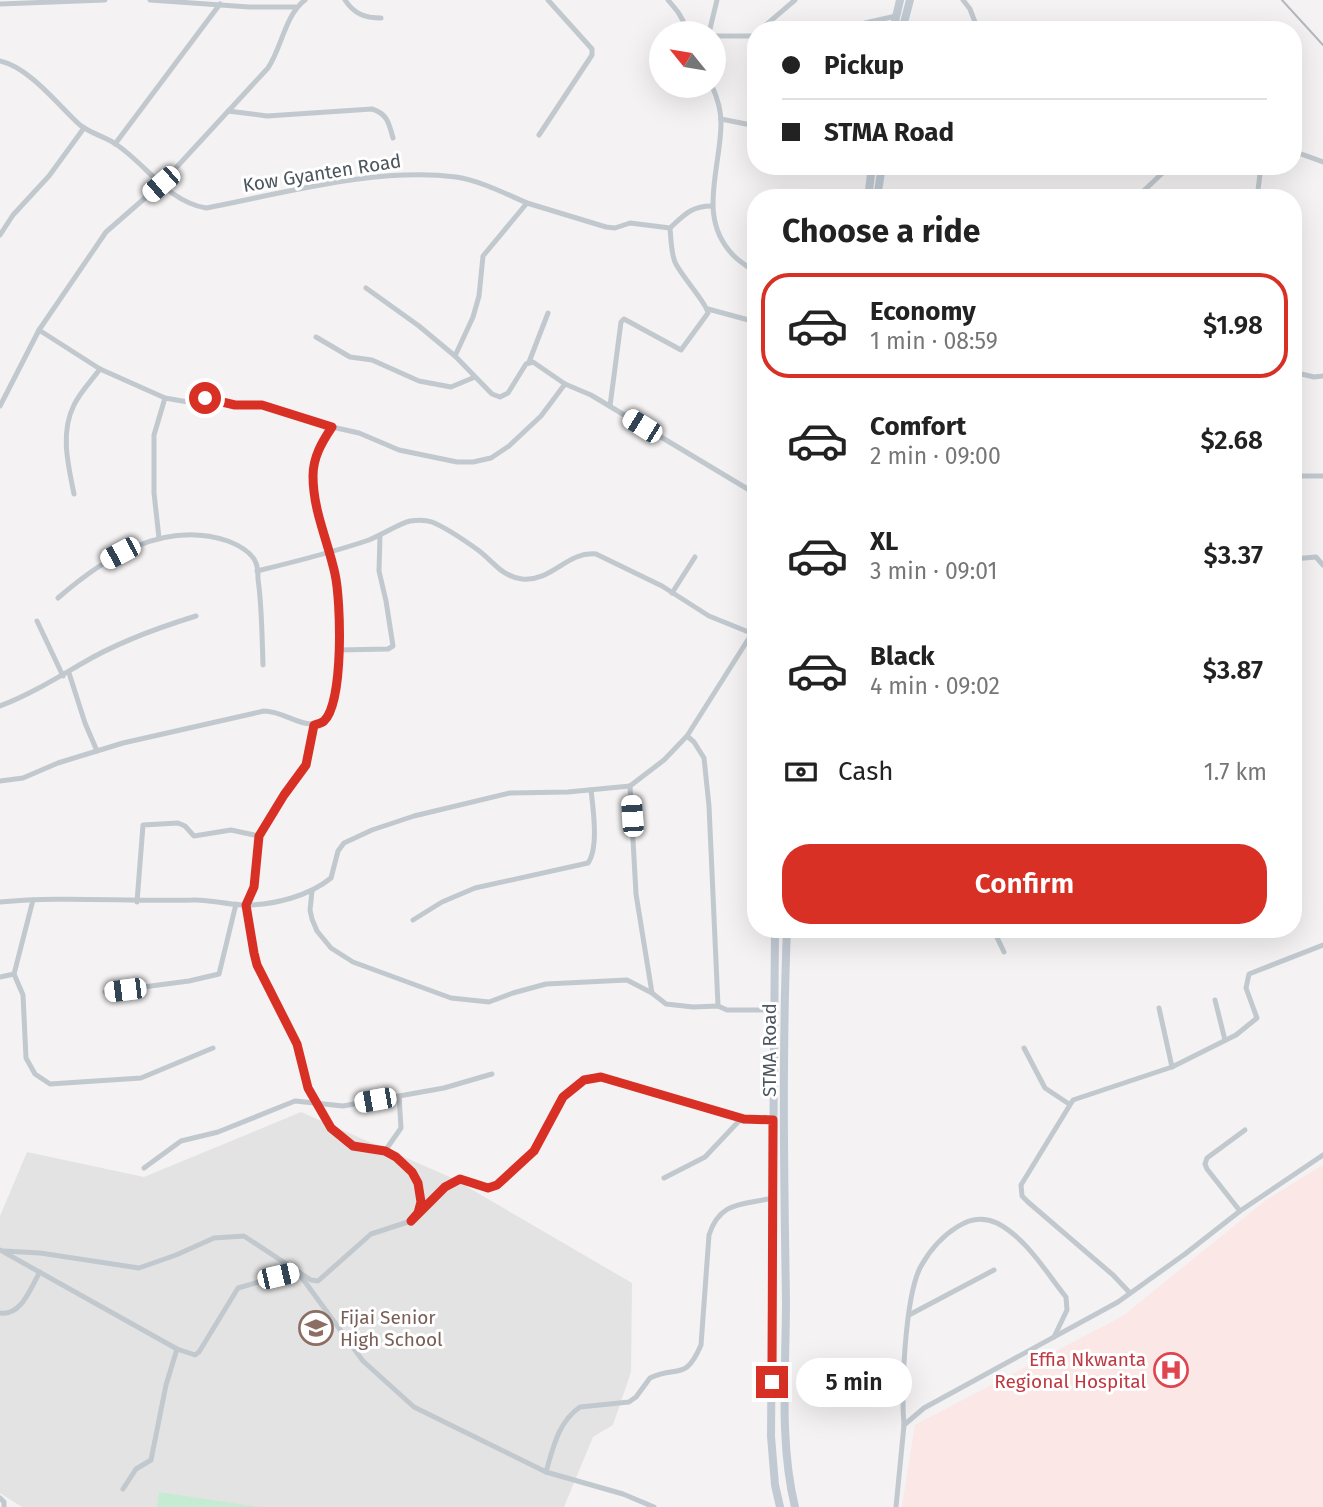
<!DOCTYPE html>
<html lang="en">
<head>
<meta charset="utf-8">
<style>
  body { margin:0; font-family:"Fira Sans",sans-serif; background:#f6f6f6; color:#222; height:100vh; display:flex; flex-direction:column; font-size:26px; white-space:nowrap }
  * { box-sizing:border-box; margin:0 }
  p { font-size:23px; color:#767676 }
  .icon { flex:none; width:38px; height:38px; fill:none; stroke:currentColor; stroke-width:2; stroke-linecap:round; stroke-linejoin:round }
  .map { position:relative; flex:1; overflow:hidden }
  .drawer { position:absolute; left:747px; top:189px; width:555px; height:749px; display:flex; flex-direction:column; background:#fff; border-radius:28px; box-shadow:0 7px 28px #0002 }
  .drawer>* { flex:none }
  .top-card { position:absolute; left:747px; top:21px; width:555px; height:154px; border-radius:28px; box-shadow:0 7px 28px #0002; display:grid; align-content:center; height:154px; padding:0 35px; background:#fff }
  .needle { width:46px; rotate:300deg }
  .controls { position:absolute; left:649px; top:21px; display:grid; gap:14px }
  .controls a { display:grid; place-items:center; width:77px; height:77px; border-radius:50%; background:#fff; box-shadow:0 7px 28px #0002; font-size:35px }
  .end { position:absolute; width:32px; height:32px; margin:-16px; border:9px solid #d93025; background:#fff; box-shadow:0 0 0 4px #fff }
  .from { border-radius:50% }
  .bubble { position:absolute; height:49px; border-radius:24px; background:#fff; box-shadow:0 7px 28px #0002; font-size:23px; font-weight:600; line-height:49px; text-align:center }
  .car { position:absolute; width:21px; height:42px; margin:-21px -10px; border-radius:9px; box-shadow:0 0 5px 2px #0007; background:linear-gradient(#fff 24%,#345 0 40%,#fff 0 76%,#345 0 86%,#fff 0) }
  .top-card b { display:flex; align-items:center; gap:24px; height:66px; font-size:26px }
  .top-card b+b { border-top:2px solid #e0e0e0 }
  .top-card i { width:18px; height:18px; background:#222 }
  ul { padding:0; list-style:none }
  li { display:flex; align-items:center; gap:21px; height:105px; margin:0 14px 10px; padding:0 21px; border:4px solid transparent; border-radius:28px }
  li div { flex:1 }
  li b { display:block; font-size:26px }
  li em { font-style:normal; font-weight:600 }
  li.on { border-color:#d93025 }
  li>.icon { width:63px; height:63px; stroke-width:1.5 }
  h2 { padding:0 35px; font-size:32px; line-height:84px }
  .pay { display:flex; align-items:center; gap:18px; height:77px; padding:0 35px; font-size:26px }
  .pay p { margin-inline-start:auto }
  .action { display:flex; gap:14px; margin-top:auto; padding:14px 35px }
  .action a { flex:1; height:80px; border-radius:28px; background:#d93025; color:#fff; font-size:28px; font-weight:600; line-height:80px; text-align:center }
  .map>svg:first-child { display:block }
</style>
</head>
<body>
<div class="map">
<svg width="1323" height="1507" viewBox="0 0 1323 1507">
  <rect width="100%" height="100%" fill="#f4f2f2"/>
  <polygon fill="#e4e3e3" points="301,1112 452,1178 632,1283 631,1372 613,1425 593,1437 564,1507 22,1507 0,1493 0,1216 27,1152 144,1177"/>
  <polygon fill="#fae7e6" points="1323,1165 1323,1507 902,1507 915,1425 1123,1316 1266,1200"/>
  <polygon fill="#c5ecd3" points="159,1492 259,1507 157,1507"/>
  <g fill="none" stroke-linecap="round" stroke-linejoin="round">
    <g stroke="#c1c9cf" stroke-width="5">
      <polyline points="150,0 249,7 295,7"/>
      <path d="M345,0C354,14 365,18 381,18"/>
      <polyline points="668,0 678,12 690,33"/>
      <polyline points="963,0 970,9 978,30"/>
      <polyline points="0,4 105,0"/>
      <polyline points="688,29 701,33"/>
      <polyline points="760,30 795,0"/>
      <polyline points="854,30 865,23 896,16"/>
      <polyline points="709,33 717,0"/>
      <polyline points="714,36 753,36 756,33"/>
      <path d="M0,61C30,68 57,104 80,125C90,133 103,136 114,143C146,163 166,201 206,208C285,193 376,167 456,177C481,181 504,193 527,203L483,256L479,296L473,317L455,356L492,394L500,397L508,393L526,364L533,362L565,384L591,395L756,494"/>
      <path d="M712,86C717,97 721,111 721,123C721,169 696,218 734,256C741,263 749,267 756,273"/>
      <path d="M228,111L267,116L372,109C388,114 389,124 393,138"/>
      <polyline points="721,119 756,126"/>
      <polyline points="539,135 592,55 592,49 548,0"/>
      <polyline points="115,144 220,4"/>
      <polyline points="1293,151 1323,162"/>
      <polyline points="1136,198 1170,166"/>
      <polyline points="1257,198 1261,166"/>
      <path d="M527,203L606,227L615,228L630,223L670,228C684,215 691,206 712,206"/>
      <polyline points="0,235 13,215 49,176 84,128"/>
      <polyline points="366,288 419,326 455,356"/>
      <polyline points="1293,308 1295,308"/>
      <polyline points="708,309 756,322"/>
      <polyline points="39,330 100,369 165,398 188,402 205,398 235,405 262,405 332,427 359,433 399,450 457,462 473,462 491,458 509,446 541,416 565,384"/>
      <polyline points="316,337 350,357 372,360 419,381 451,387 475,377"/>
      <polyline points="529,362 548,313"/>
      <polyline points="1293,372 1314,377 1323,376"/>
      <path d="M0,406L39,330L106,232L161,184L268,68C282,47 285,15 305,0"/>
      <path d="M610,406L621,322L624,319L681,350L708,313C707,303 681,276 675,262C671,252 671,239 670,228"/>
      <polyline points="1293,476 1323,476"/>
      <path d="M74,494C68,464 60,433 74,405C80,392 92,380 100,369"/>
      <polyline points="159,538 154,493 154,435 165,398"/>
      <polyline points="1293,559 1316,557 1323,565"/>
      <path d="M257,571C294,562 330,553 366,541C378,537 400,523 410,521C417,520 426,520 432,522C447,528 464,540 478,550C494,562 501,576 522,579C552,582 567,551 596,554L662,586L709,616L751,633"/>
      <polyline points="672,593 695,557"/>
      <path d="M58,598C104,558 164,519 228,541C238,545 252,552 256,563C258,568 258,575 258,579C262,607 262,637 263,665"/>
      <polyline points="37,621 63,676"/>
      <polyline points="339,650 388,649 393,646 386,601 379,571 380,535"/>
      <polyline points="69,673 85,723 97,751"/>
      <path d="M0,706C29,695 55,679 81,664C116,643 157,628 196,616"/>
      <path d="M0,781L23,778L58,763L123,743L264,711C285,711 302,730 323,722C333,708 335,689 337,671C341,640 342,606 335,575C324,518 294,483 332,427"/>
      <polyline points="259,836 284,795 306,765 315,725"/>
      <polyline points="312,891 310,910 312,919 317,931 331,948 353,962 451,998 489,1002 513,993 546,984 627,980 652,993 666,1004 693,1007 718,1006 727,1010 773,1010"/>
      <path d="M0,902C64,896 128,902 192,900C210,899 228,905 246,905C274,905 309,896 331,878L338,851L344,843L372,830L414,816L510,793L568,792L630,786"/>
      <path d="M413,920L442,902L475,888L588,863C599,848 593,808 591,790"/>
      <polyline points="993,929 1004,952"/>
      <polyline points="14,974 23,995 26,1058 35,1074 50,1084 141,1078 213,1048"/>
      <polyline points="0,977 14,974 33,900"/>
      <polyline points="105,992 189,981 219,974 236,904"/>
      <polyline points="652,993 636,894 630,786 664,760 687,736"/>
      <polyline points="1215,1000 1225,1040"/>
      <polyline points="718,1006 709,806 704,758 694,742 687,736 756,627"/>
      <polyline points="1159,1008 1172,1067"/>
      <polyline points="1024,1048 1045,1088 1069,1104"/>
      <polyline points="385,1151 401,1128 399,1096"/>
      <polyline points="144,1168 181,1141 218,1132 295,1101 343,1106 444,1088 492,1074"/>
      <polyline points="664,1178 705,1157 739,1121 773,1120"/>
      <polyline points="420,1211 445,1187 460,1179 488,1188 497,1186 534,1151 563,1097 584,1080 601,1077 744,1120"/>
      <polyline points="1240,1211 1207,1169 1205,1164 1207,1158 1245,1130"/>
      <polyline points="0,1250 177,1349 195,1355 199,1352 238,1288 297,1271 311,1280 318,1281 371,1234 411,1221 418,1213 421,1197 412,1172 403,1162 385,1151 353,1146 331,1128 308,1088 297,1044 257,965 246,905 254,887 259,836 231,830 194,836 185,826 178,823 143,825 137,902"/>
      <polyline points="4,1251 40,1253 139,1268 176,1255 214,1238 244,1236 297,1271 363,1361 414,1407 546,1472 623,1494 654,1507"/>
      <polyline points="1130,1293 1113,1275 1028,1202 1022,1196 1021,1185 1073,1100 1172,1067 1236,1035 1257,1018 1246,988 1249,974 1323,945"/>
      <path d="M0,1313C22,1316 30,1288 40,1272"/>
      <polyline points="909,1315 994,1270"/>
      <path d="M904,1425C901,1391 905,1295 921,1266C930,1250 941,1237 957,1227C969,1219 982,1216 997,1223C1026,1238 1046,1272 1066,1297L1067,1310L1054,1337"/>
      <path d="M546,1472C553,1448 558,1422 580,1407L629,1402L636,1397L650,1378C678,1365 685,1382 701,1345L709,1235C720,1201 742,1205 773,1198"/>
      <polyline points="123,1489 136,1469 151,1460 166,1385 177,1349"/>
      <polyline points="0,1498 4,1502 4,1507"/>
      <polyline points="896,1507 904,1425 924,1408 1118,1302 1185,1254 1240,1211 1323,1155"/>
    </g>
    <g stroke="#c1cad3" stroke-width="8">
      <polyline points="893,30 900,0"/>
      <polyline points="902,30 910,0"/>
      <polyline points="868,198 872,166"/>
      <polyline points="877,198 882,166"/>
      <polyline points="775,929 771,1436 775,1485 780,1507"/>
      <path d="M787,929C782,1053 784,1177 786,1301C786,1368 779,1442 795,1507"/>
    </g>
    <polyline stroke="#b4b7bb" stroke-width="2" points="1282,0 1323,45"/>
  </g>
  <g fill="none" stroke-linecap="round" stroke-linejoin="round">
    <path stroke="#d93025" stroke-width="9" d="M205,398L235,405H262L332,427C322,442 313,457 313,476C313,511 328,541 335,574C341,601 344,702 324,721C322,723 318,724 314,725L306,765L284,795L259,836L254,887L246,905L254,953L257,965L297,1044L308,1088L331,1128L353,1146L385,1151L396,1157L412,1172L418,1183L421,1202L418,1213L411,1221L445,1187L460,1179L488,1188L497,1185L534,1151L563,1097L584,1080L601,1077L744,1119L773,1120L772,1382"/>
  </g>
  <defs>
    <g id="school-ring" transform="scale(1.75)"><circle r="9.5" fill="#fff" stroke="#8d6e63" stroke-width="1.5"/><path d="M0-5L7-2L0 1L-7-2ZM-4 1L0 2.5L4 1V4Q0 6-4 4Z" fill="#8d6e63"/></g>
    <g id="hospital-ring" transform="scale(1.75)"><circle r="9.5" fill="#fff" stroke="#e0444e" stroke-width="1.5"/><path d="M-5-5h3v3.5h4V-5h3V5h-3V1.5h-4V5h-3Z" fill="#e0444e"/></g>
  </defs>
  <g fill-rule="evenodd">
    <use href="#school-ring" x="316" y="1328"/>
    <use href="#hospital-ring" x="1171" y="1370"/>
  </g>
  <g text-anchor="middle" dominant-baseline="central" stroke-width="6" stroke-linejoin="round" paint-order="stroke">
    <g font-size="19" fill="#4b555d" stroke="#fff">
      <text transform="translate(322 173) rotate(-9)">Kow Gyanten Road</text>
      <text transform="translate(769 1050) rotate(-90)">STMA Road</text>
    </g>
    <g font-size="19" fill="#785e54" stroke="#fff" text-anchor="start">
      <text x="340" y="1317">Fijai Senior<tspan x="340" dy="22">High School</tspan></text>
    </g>
    <g font-size="19" fill="#be3a42" stroke="#fff" text-anchor="end">
      <text x="1146" y="1359">Effia Nkwanta<tspan x="1146" dy="22">Regional Hospital</tspan></text>
    </g>
  </g>
</svg>
<div class="controls">
<a><svg class="needle" viewBox="-14 -14 28 28"><path d="M0-13l5 13h-10z" fill="#e53935"/><path d="M0 13l5-13h-10z" fill="#767676"/></svg></a>
</div>
<i class="end from" style="left:205px;top:398px"></i>
<i class="end" style="left:772px;top:1382px"></i>
<div class="bubble" style="left:796px;top:1358px;width:116px">5 min</div>
<i class="car" style="left:161px;top:184px;rotate:229deg"></i>
<i class="car" style="left:642px;top:426px;rotate:302deg"></i>
<i class="car" style="left:120px;top:553px;rotate:242deg"></i>
<i class="car" style="left:632px;top:816px;rotate:356deg"></i>
<i class="car" style="left:125px;top:990px;rotate:263deg"></i>
<i class="car" style="left:375px;top:1100px;rotate:260deg"></i>
<i class="car" style="left:278px;top:1276px;rotate:77deg"></i>
<div class="top-card">
<b><i class="from"></i>Pickup</b>
<b><i></i>STMA Road</b>
</div>
<section class="drawer">
<h2>Choose a ride</h2>
<ul>
<li class="on"><svg class="icon" aria-label="car" viewBox="0 0 24 24"><path d="M5 17H2v-5l4-1 3-4h7l3 4 3 1v5h-3M9 17h6M6 11h13"/><circle cx="7" cy="17" r="2"/><circle cx="17" cy="17" r="2"/></svg><div><b>Economy</b><p>1 min · 08:59</p></div><em>$1.98</em></li>
<li><svg class="icon" aria-label="car" viewBox="0 0 24 24"><path d="M5 17H2v-5l4-1 3-4h7l3 4 3 1v5h-3M9 17h6M6 11h13"/><circle cx="7" cy="17" r="2"/><circle cx="17" cy="17" r="2"/></svg><div><b>Comfort</b><p>2 min · 09:00</p></div><em>$2.68</em></li>
<li><svg class="icon" aria-label="car" viewBox="0 0 24 24"><path d="M5 17H2v-5l4-1 3-4h7l3 4 3 1v5h-3M9 17h6M6 11h13"/><circle cx="7" cy="17" r="2"/><circle cx="17" cy="17" r="2"/></svg><div><b>XL</b><p>3 min · 09:01</p></div><em>$3.37</em></li>
<li><svg class="icon" aria-label="car" viewBox="0 0 24 24"><path d="M5 17H2v-5l4-1 3-4h7l3 4 3 1v5h-3M9 17h6M6 11h13"/><circle cx="7" cy="17" r="2"/><circle cx="17" cy="17" r="2"/></svg><div><b>Black</b><p>4 min · 09:02</p></div><em>$3.87</em></li>
</ul>
<div class="pay"><svg class="icon" aria-label="cash" viewBox="0 0 24 24"><path d="M3 7h18v10H3z"/><circle cx="12" cy="12" r="2"/></svg>Cash<p>1.7 km</p></div>
<div class="action"><a>Confirm</a></div>
</section>
</div>
</body>
</html>
